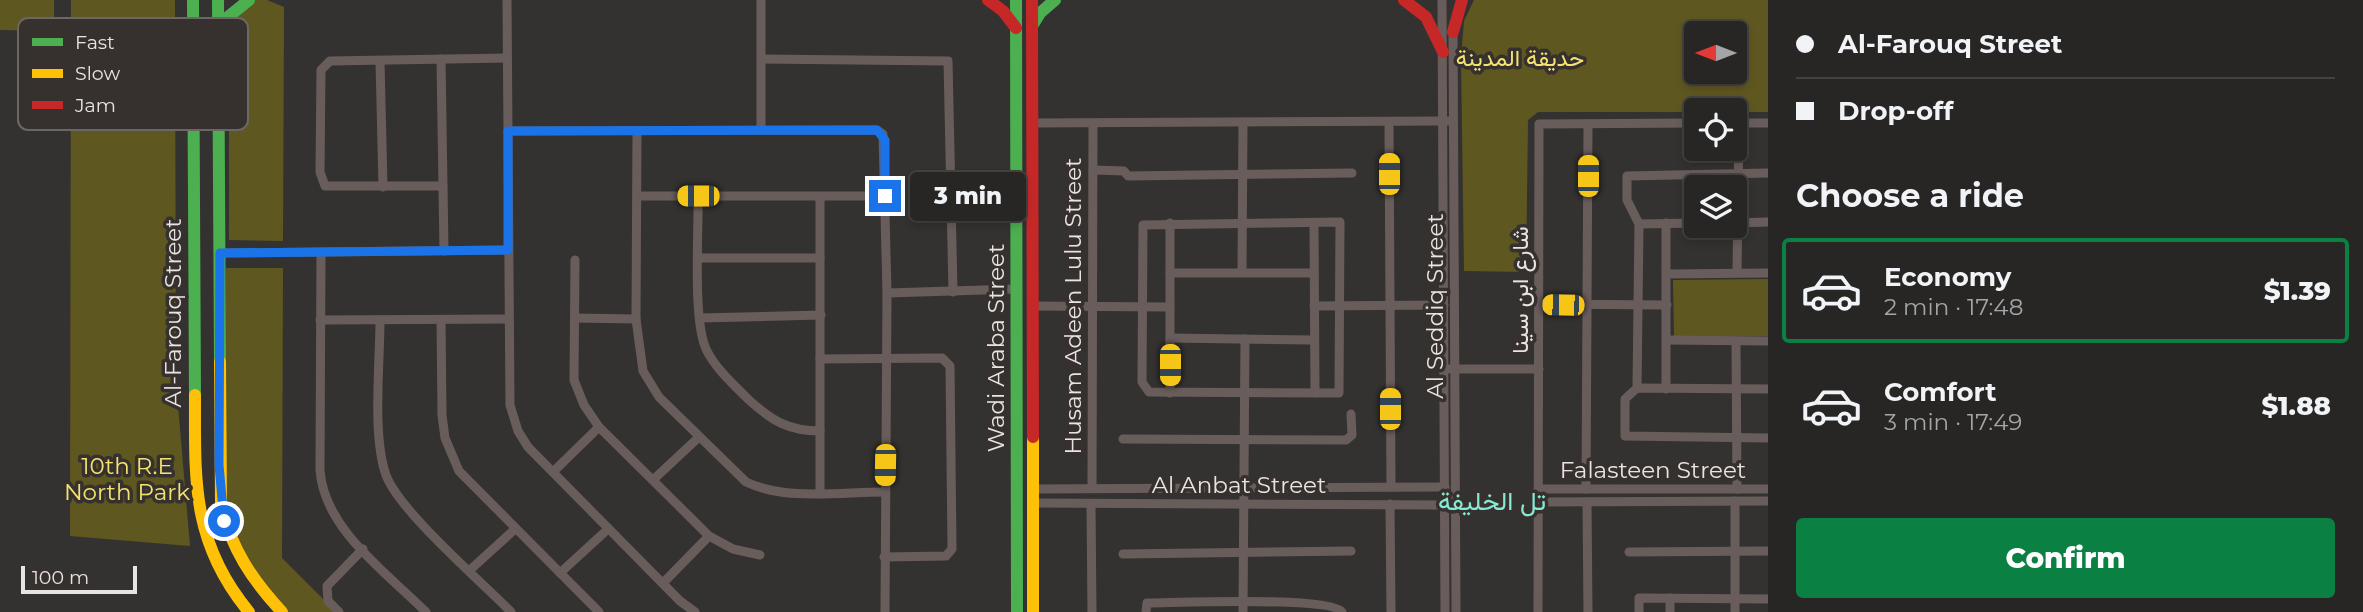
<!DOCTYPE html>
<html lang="en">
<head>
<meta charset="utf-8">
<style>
  body { margin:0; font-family:Montserrat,Vazirmatn,sans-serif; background:#333231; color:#f1f3f6; height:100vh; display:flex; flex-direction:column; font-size:26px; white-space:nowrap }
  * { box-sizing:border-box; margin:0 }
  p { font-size:23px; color:#a4a5a6 }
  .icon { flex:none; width:38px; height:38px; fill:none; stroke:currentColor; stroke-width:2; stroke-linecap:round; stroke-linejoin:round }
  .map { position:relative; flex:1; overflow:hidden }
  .sheet { display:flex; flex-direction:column; background:#272624; width:595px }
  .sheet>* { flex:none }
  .banner { display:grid; align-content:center; height:154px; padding:0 28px; background:#272624 }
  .needle { width:46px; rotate:270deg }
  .tools { position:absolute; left:1684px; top:21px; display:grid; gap:14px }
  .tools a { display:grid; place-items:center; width:63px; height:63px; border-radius:7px; background:#272624; box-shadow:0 4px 10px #0003,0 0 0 2px #434341; font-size:35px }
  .scale { position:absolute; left:21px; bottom:18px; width:116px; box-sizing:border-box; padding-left:7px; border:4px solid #e8e4e2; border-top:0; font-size:19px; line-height:24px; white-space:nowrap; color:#e8e4e2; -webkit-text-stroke:5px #36312e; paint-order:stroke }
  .end { position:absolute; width:32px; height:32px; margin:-16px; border:9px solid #1a73e8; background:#fff; box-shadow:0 0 0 4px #fff }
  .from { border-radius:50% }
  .bubble { position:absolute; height:49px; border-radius:7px; background:#272624; box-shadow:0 4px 10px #0003,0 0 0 2px #434341; font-size:23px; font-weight:800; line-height:49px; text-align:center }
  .car { position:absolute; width:21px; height:42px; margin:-21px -10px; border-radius:9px; box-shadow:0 0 5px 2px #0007; background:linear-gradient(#f5c518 24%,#345 0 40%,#f5c518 0 76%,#345 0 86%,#f5c518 0) }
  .banner b { display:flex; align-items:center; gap:24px; height:66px; font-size:26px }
  .banner b+b { border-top:2px solid #434341 }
  .banner i { width:18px; height:18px; background:#f1f3f6 }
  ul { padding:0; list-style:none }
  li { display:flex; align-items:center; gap:21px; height:105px; margin:0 14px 10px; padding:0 14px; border:4px solid transparent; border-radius:7px }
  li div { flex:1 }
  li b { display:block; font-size:26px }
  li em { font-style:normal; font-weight:800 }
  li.active { border-color:#0b8043 }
  li>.icon { width:63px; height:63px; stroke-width:1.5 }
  h2 { padding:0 28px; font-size:32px; line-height:84px }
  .primary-button { display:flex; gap:14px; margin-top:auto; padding:14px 28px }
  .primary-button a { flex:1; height:80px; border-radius:7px; background:#0b8043; color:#fff; font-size:28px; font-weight:800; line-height:80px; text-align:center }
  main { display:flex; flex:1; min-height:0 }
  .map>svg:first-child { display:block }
</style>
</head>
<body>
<main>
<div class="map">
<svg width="1768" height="612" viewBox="0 0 1768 612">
  <rect width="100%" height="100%" fill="#343230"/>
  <g fill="#5f5720" fill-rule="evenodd">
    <polygon points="0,0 54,0 54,31 0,30"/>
    <polygon points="71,0 175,0 176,382 190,546 70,536"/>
    <polygon points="253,0 267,0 284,7 283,241 229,240 229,27"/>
    <path d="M1474,0H1768V112H1538L1528,120L1526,272L1464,271L1461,56L1464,21ZM1696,33H1734V72H1696Z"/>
    <polygon points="226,268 283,268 282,558 336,612 285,612 247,574 226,502"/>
    <polygon points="1768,279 1768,336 1674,336 1673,280"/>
  </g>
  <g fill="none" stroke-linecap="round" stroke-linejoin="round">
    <g stroke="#695d5c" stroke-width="9">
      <polyline points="507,0 510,405 518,431 528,447 680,601 695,612"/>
      <polyline points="1442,0 1445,612"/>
      <polyline points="1453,29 1456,612"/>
      <polyline points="441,59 444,251"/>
      <polyline points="762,59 948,61 953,292"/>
      <polyline points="380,61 383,187"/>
      <polyline points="1389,122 1391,486"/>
      <polyline points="1032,123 1448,121"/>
      <polyline points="1735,123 1768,123"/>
      <polyline points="761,129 761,0"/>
      <polyline points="508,131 877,130 883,134 887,293 885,612"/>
      <path d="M637,131L636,319L643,371L659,397L746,482C786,501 841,492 884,492"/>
      <polyline points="1093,170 1124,171 1128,176 1352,173"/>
      <polyline points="443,186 325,186 320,172 321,70 330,61 507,58"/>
      <polyline points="637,196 885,196"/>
      <path d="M698,196C699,232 692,322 707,351C716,369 735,386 749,400C772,421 789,431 820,431"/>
      <polyline points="820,197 820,492"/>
      <polygon points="1340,222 1339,393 1149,392 1142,382 1143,225"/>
      <polyline points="1170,223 1170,393"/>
      <polyline points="1314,223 1315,393"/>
      <polyline points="1666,223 1666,389"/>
      <polyline points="1734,223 1768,222"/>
      <polyline points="1639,224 1696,223"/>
      <path d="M321,252L320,470C324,529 386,572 426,612"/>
      <polyline points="220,253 508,250"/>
      <polyline points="699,258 820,258"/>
      <polyline points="575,260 574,380 584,405 599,427 709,536 733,549 760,555"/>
      <polyline points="1242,272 1243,122"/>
      <polyline points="1170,273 1314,273"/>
      <polyline points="1737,273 1739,123"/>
      <polyline points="1667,274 1768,273"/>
      <polyline points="887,293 1016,289"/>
      <polyline points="1539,304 1667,305"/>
      <polyline points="1032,306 1170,307"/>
      <polyline points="1314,306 1444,305"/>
      <polyline points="575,318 636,319"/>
      <polyline points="700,318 821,315"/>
      <polyline points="320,320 508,319"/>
      <path d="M380,320C380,363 372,436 386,475C399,511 481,581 511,612"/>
      <polyline points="441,320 442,415 445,438 459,471 599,612"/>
      <polyline points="1170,338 1314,340"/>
      <polyline points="1667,340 1768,341"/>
      <polyline points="1736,341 1737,489"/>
      <polyline points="820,359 942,358 950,366 952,549 946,556 884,557"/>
      <polyline points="1449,369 1539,369"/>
      <polyline points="1637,388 1639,224 1627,200 1627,176 1768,173"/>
      <polyline points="1768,389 1637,388 1625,399 1625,436 1768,438"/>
      <polyline points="1123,439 1346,440 1352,435 1351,414"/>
      <polyline points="553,472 599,427"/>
      <polyline points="654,479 699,437"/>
      <polyline points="1092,488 1093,124"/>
      <polyline points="1033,489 1445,487"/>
      <polyline points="1538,489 1768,489"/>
      <polyline points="1586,489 1588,124"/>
      <polyline points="1538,502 1768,501"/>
      <polyline points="1587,502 1588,612"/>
      <polyline points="1033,503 1445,505"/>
      <polyline points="1091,504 1092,612"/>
      <polyline points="1390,504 1391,612"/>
      <polyline points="1629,552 1768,551"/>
      <polyline points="1123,554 1351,551"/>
      <polyline points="470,570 515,529"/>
      <polyline points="560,573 608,529"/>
      <polyline points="663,583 709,536"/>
      <polyline points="1670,598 1670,612"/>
      <polyline points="339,612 328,601 327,586 363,549"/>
      <path d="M1146,612L1147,603C1175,603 1331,596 1342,612"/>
      <polyline points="1243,612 1245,339"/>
      <polyline points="1538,612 1539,124 1696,123"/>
      <polyline points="1639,612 1639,598 1768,599"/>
      <polyline points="1735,612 1735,501"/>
    </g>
    <g stroke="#4caf50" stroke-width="12">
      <polyline points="193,0 195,395"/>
      <polyline points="218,0 220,362"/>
      <polyline points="1016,0 1017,612"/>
      <polyline points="218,25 249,0"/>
      <polyline points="1032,26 1040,13 1055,0"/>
    </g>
    <g stroke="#ffc107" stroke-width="12">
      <path d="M220,362L221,505C231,548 252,580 282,612"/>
      <path d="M195,395C195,480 191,542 249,612"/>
      <polyline points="1033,437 1033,612"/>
    </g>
    <g stroke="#c62828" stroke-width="12">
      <polyline points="988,0 1003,11 1016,28"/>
      <polyline points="1032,0 1033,437"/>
      <polyline points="1404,0 1426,17 1443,52"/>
      <polyline points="1453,32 1462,0"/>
    </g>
  </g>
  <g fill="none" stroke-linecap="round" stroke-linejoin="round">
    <polyline stroke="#1a73e8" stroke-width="9" points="224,521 219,465 220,253 508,250 508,131 877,130 885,140 885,196"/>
  </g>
  <g text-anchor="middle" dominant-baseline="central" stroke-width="7" stroke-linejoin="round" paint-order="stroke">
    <g font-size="23" fill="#f4e371" stroke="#36312e">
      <text x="1520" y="58">حديقة المدينة</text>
      <text x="127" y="466">10th R.E<tspan x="127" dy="26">North Park</tspan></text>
    </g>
    <g font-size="23" fill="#e8e4e2" stroke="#36312e">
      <text transform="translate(1520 290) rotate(-90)">شارع ابن سينا</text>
      <text transform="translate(1073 306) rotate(-90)">Husam Adeen Lulu Street</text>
      <text transform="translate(1435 306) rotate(-90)">Al Seddiq Street</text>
      <text transform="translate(173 313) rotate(-90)">Al-Farouq Street</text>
      <text transform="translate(996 348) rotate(-90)">Wadi Araba Street</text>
      <text x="1653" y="470">Falasteen Street</text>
      <text x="1239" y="485">Al Anbat Street</text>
    </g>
    <g font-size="26" fill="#85e9d3" stroke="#36312e">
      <text x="1492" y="501">تل الخليفة</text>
    </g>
  </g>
  <rect x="18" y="18" width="230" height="112" rx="10" fill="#36312e" stroke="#6b6764" stroke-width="2"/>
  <rect x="32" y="38" width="31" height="8" fill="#4caf50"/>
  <rect x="32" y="69" width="31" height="9" fill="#ffc107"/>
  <rect x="32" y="101" width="31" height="8" fill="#c62828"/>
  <g font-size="19" fill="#e8e4e2">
    <text x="75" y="49">Fast</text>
    <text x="75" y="80">Slow</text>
    <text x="75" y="112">Jam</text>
  </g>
</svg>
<div class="tools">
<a><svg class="needle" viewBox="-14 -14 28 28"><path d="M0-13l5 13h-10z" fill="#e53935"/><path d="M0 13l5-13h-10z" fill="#a4a5a6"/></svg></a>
<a><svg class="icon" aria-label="locate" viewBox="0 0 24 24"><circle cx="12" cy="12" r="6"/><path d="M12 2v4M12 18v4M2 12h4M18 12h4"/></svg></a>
<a><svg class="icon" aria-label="layers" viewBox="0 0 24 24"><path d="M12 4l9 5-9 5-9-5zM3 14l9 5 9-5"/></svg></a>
</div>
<div class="scale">100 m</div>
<i class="end from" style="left:224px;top:521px"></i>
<i class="end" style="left:885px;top:196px"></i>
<div class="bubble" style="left:910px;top:172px;width:116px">3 min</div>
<i class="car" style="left:1389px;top:174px;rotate:0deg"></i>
<i class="car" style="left:1588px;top:176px;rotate:0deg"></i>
<i class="car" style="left:698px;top:196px;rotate:270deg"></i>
<i class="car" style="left:1563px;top:305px;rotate:271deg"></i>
<i class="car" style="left:1170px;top:365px;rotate:180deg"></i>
<i class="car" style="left:1390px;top:409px;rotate:0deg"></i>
<i class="car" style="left:885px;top:465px;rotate:181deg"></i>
</div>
<section class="sheet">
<div class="banner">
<b><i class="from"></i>Al-Farouq Street</b>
<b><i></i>Drop-off</b>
</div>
<h2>Choose a ride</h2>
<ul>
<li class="active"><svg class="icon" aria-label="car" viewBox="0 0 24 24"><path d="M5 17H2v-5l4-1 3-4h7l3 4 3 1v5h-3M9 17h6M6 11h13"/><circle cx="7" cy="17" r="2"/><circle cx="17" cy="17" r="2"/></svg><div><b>Economy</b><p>2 min · 17:48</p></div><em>$1.39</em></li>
<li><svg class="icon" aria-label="car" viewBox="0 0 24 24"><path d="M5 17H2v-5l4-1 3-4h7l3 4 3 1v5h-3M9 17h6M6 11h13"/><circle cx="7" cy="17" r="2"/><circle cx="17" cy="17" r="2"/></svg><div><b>Comfort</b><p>3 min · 17:49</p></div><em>$1.88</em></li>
</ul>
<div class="primary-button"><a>Confirm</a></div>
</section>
</main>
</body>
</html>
